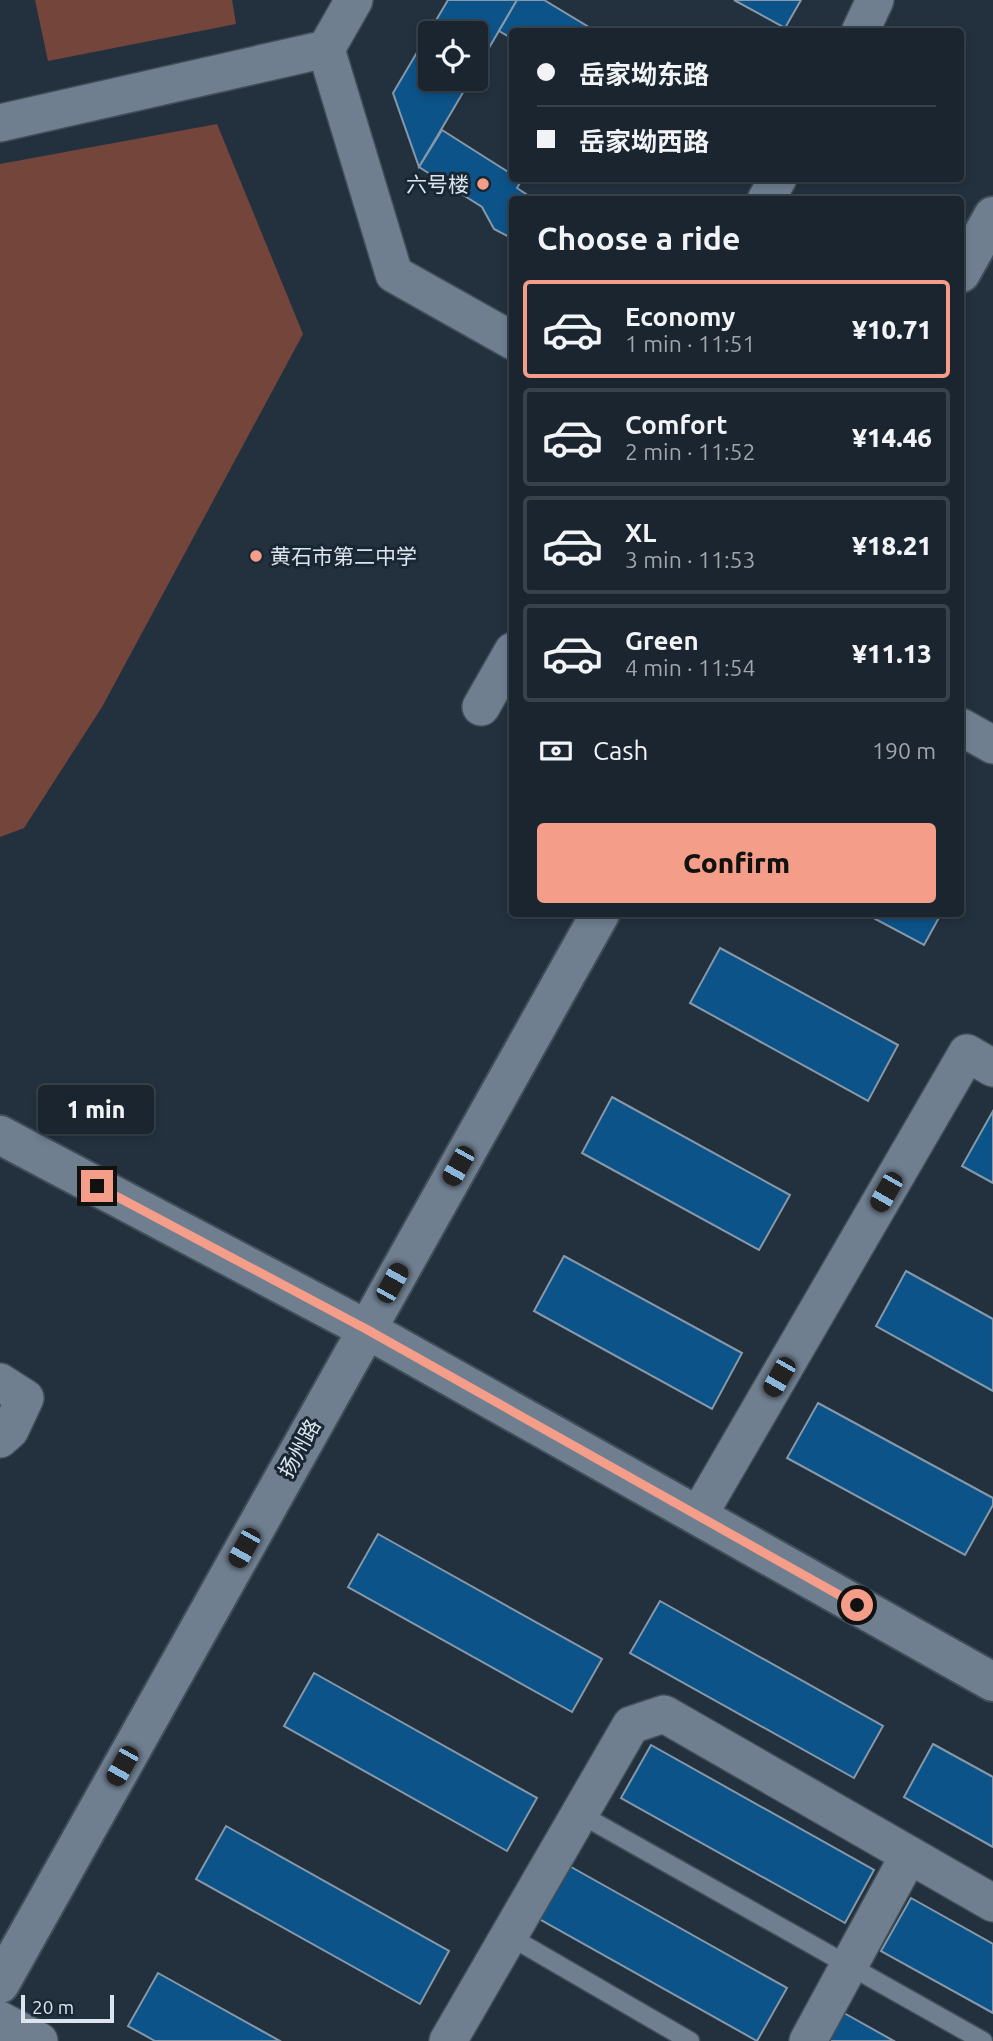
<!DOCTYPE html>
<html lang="en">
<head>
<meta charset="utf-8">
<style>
  body { margin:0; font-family:Ubuntu,"Noto Sans SC",sans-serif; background:#232d37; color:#f1f3f6; height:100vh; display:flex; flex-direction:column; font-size:26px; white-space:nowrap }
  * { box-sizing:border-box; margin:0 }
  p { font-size:23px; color:#9fa5aa }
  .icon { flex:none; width:38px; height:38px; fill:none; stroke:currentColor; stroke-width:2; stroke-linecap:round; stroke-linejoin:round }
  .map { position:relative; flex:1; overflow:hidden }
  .drawer { position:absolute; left:509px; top:196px; width:455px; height:721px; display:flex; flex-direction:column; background:#1a252f; border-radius:7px; box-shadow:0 4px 10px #0003,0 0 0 2px #38424b }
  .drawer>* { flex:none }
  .banner { position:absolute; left:509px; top:28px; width:455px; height:154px; border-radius:7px; box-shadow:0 4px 10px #0003,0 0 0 2px #38424b; display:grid; align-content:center; height:154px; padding:0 28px; background:#1a252f }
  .fabs { position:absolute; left:418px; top:21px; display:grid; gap:14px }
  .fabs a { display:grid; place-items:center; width:70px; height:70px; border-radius:7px; background:#1a252f; box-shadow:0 4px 10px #0003,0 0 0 2px #38424b; font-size:35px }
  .scale { position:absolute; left:21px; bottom:18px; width:93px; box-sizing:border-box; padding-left:7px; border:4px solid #dce5ee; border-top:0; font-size:19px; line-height:24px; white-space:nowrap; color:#dce5ee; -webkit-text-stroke:5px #192734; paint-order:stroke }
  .end { position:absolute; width:32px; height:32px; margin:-16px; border:9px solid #f49e8a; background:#111; box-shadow:0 0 0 4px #111 }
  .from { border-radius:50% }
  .bubble { position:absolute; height:49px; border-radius:7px; background:#1a252f; box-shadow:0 4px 10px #0003,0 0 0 2px #38424b; font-size:23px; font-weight:800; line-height:49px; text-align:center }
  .car { position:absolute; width:21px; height:42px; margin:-21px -10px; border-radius:9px; box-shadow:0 0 5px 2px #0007; background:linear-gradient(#222 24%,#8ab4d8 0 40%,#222 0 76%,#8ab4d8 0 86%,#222 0) }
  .banner b { display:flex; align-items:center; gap:24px; height:66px; font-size:26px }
  .banner b+b { border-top:2px solid #38424b }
  .banner i { width:18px; height:18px; background:#f1f3f6 }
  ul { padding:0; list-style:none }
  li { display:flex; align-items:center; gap:21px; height:98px; margin:0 14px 10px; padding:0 14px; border:4px solid #38424b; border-radius:7px }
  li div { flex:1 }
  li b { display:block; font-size:26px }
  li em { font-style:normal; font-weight:800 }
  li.current { border-color:#f49e8a }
  li>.icon { width:63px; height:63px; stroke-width:1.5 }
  h2 { padding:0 28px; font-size:32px; line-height:84px }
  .pay { display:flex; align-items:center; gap:18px; height:77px; padding:0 28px; font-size:26px }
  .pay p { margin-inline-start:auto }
  .cta { display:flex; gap:14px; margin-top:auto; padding:14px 28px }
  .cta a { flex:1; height:80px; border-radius:7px; background:#f49e8a; color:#111; font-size:28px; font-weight:800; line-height:80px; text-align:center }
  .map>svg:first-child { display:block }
</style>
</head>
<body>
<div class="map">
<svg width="993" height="2041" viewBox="0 0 993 2041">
  <rect width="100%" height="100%" fill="#23313f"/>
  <g fill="#74463b">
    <polygon points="35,0 232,0 236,24 48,61"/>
    <polygon points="217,124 303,334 102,707 24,828 0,837 0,164"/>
  </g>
  <g fill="#0c5389" stroke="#8798a8" stroke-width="2">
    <polygon points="448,0 517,0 476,70 476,33 430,33 430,79 471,79 419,167 393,93"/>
    <polygon points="517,0 544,0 597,32 513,32 513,39 499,31"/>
    <polygon points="734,0 801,0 785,28"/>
    <polygon points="442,130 513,175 513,178 521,181 517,188 535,200 513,200 513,239 494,229 482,207 419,167"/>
    <polygon points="866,914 941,914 924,945"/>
    <polygon points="720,948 898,1045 868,1101 690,1003"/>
    <polygon points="612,1097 790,1195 759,1250 582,1153"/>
    <polygon points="993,1111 993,1183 962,1166"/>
    <polygon points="564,1256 742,1353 712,1409 534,1311"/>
    <polygon points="906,1271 993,1319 993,1391 876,1326"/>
    <polygon points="818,1403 993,1498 993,1505 965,1555 787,1458"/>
    <polygon points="378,1534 602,1659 572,1712 348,1587"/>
    <polygon points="660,1601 883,1726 854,1778 630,1653"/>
    <polygon points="314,1673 537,1798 507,1851 284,1726"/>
    <polygon points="933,1744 993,1777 993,1847 904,1797"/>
    <polygon points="651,1745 874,1870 845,1923 621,1798"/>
    <polygon points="226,1826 449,1951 420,2004 196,1879"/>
    <polygon points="564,1863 787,1988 757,2041 534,1916"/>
    <polygon points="911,1898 993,1944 993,2013 881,1951"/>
    <polygon points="158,1973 280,2041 155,2041 128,2026"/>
    <polygon points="844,2013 894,2041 829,2041"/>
  </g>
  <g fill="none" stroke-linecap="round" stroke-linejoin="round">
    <g stroke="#414e59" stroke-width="21">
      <g id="lane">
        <polyline points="580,1814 983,2041"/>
        <polyline points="509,1936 690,2041"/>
      </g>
    </g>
    <g stroke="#414e59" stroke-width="40">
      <g id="street">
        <polyline points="860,32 875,0"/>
        <polyline points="326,49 394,274 513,341"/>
        <polyline points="0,123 326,49 354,0"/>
        <polyline points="766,200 778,178"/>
        <polyline points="481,707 513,651"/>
        <polyline points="961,727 993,745"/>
        <polyline points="0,1382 25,1398 10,1430 0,1439"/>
        <polyline points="698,1516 967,1053 993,1068"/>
        <polyline points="0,2020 39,2041"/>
        <polyline points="448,2041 631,1725 664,1714 993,1903"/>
        <polyline points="808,2041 909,1855"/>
      </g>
    </g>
    <g stroke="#414e59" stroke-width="42">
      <g id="secondary">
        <polyline points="961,273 993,216"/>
        <polyline points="0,1135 366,1329 993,1682"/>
        <polyline points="0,1984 600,914"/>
      </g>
    </g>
    <use href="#lane" stroke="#6f7f90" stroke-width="18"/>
    <use href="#street" stroke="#6f7f90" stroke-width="37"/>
    <use href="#secondary" stroke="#6f7f90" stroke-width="38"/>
  </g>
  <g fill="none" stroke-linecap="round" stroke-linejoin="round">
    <polyline stroke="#f49e8a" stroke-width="9" points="97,1186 366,1329 857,1605"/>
  </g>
  <g fill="#f49e8a" stroke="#192734" stroke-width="2.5">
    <circle cx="483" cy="184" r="7"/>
    <circle cx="256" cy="556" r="7"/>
  </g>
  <g text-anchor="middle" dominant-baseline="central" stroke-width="6" stroke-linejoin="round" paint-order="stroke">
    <g font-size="21" fill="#dce5ee" stroke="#192734" text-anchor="end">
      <text x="469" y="184">六号楼</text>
      <text x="270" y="556" text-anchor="start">黄石市第二中学</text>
    </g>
    <g font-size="21" fill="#dce5ee" stroke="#192734">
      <text transform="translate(299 1448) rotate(-61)">扬州路</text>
    </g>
  </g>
</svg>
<div class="fabs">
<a><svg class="icon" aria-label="locate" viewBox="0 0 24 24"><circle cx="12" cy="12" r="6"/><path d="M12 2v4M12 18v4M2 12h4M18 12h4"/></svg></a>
</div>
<div class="scale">20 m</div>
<i class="end from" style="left:857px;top:1605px"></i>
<i class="end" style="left:97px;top:1186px"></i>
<div class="bubble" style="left:38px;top:1085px;width:116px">1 min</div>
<i class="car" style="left:458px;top:1166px;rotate:209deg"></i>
<i class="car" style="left:886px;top:1192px;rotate:210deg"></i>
<i class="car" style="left:392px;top:1283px;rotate:29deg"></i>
<i class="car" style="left:779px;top:1377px;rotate:210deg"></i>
<i class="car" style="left:244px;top:1548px;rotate:209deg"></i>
<i class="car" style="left:122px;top:1766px;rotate:209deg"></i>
<div class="banner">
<b><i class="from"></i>岳家坳东路</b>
<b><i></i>岳家坳西路</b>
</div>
<section class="drawer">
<h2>Choose a ride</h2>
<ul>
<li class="current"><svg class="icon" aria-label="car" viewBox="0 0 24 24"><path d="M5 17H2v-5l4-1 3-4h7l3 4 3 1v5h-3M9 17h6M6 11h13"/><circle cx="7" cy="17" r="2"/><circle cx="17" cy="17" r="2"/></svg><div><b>Economy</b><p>1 min · 11:51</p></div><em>¥10.71</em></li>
<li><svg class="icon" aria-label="car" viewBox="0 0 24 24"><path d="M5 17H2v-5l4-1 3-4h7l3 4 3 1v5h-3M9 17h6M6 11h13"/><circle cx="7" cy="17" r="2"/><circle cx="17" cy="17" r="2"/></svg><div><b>Comfort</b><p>2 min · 11:52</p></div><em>¥14.46</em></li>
<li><svg class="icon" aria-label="car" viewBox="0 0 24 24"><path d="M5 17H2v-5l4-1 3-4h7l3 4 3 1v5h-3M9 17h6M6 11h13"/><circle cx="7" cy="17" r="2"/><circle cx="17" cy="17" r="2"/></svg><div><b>XL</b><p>3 min · 11:53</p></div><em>¥18.21</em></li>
<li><svg class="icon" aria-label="car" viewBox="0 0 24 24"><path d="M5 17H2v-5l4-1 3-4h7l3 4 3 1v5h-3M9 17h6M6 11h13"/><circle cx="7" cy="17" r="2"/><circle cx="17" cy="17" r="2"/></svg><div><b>Green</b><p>4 min · 11:54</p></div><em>¥11.13</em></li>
</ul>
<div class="pay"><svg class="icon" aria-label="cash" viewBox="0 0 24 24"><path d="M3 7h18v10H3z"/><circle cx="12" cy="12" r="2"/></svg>Cash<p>190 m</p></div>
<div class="cta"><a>Confirm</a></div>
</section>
</div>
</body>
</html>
